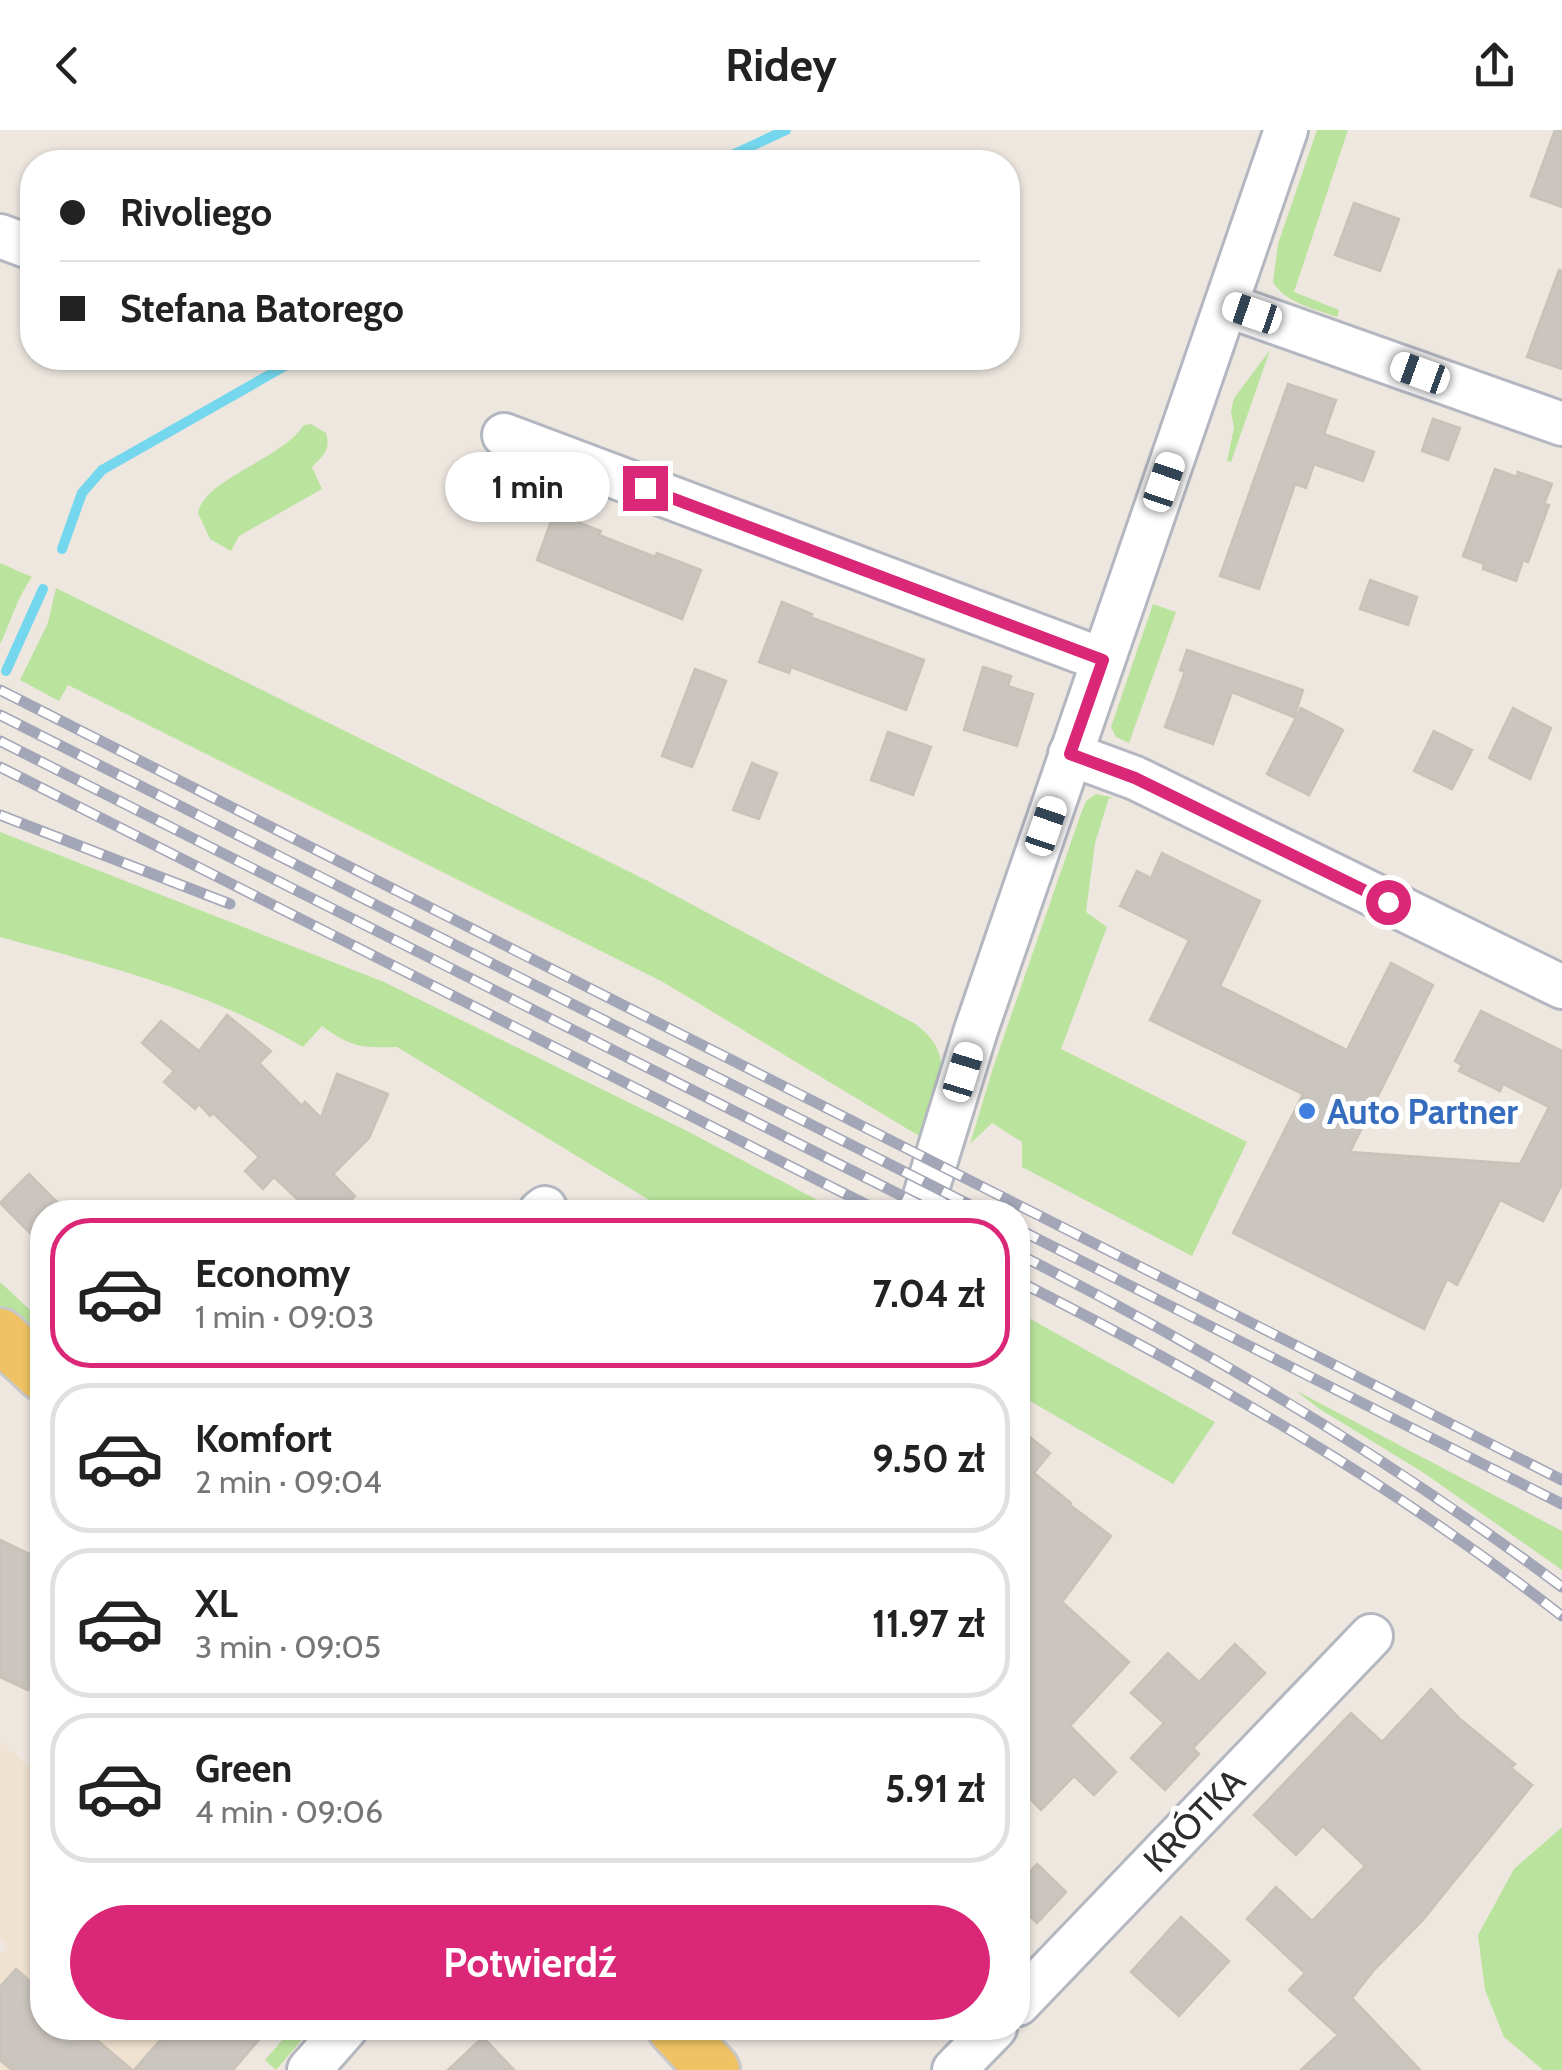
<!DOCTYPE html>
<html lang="pl">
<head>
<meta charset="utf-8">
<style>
  body { margin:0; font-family:Cabin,sans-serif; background:#f6f6f6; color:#222; height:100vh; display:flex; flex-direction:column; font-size:38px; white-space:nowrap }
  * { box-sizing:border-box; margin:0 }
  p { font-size:32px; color:#767676 }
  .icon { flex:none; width:55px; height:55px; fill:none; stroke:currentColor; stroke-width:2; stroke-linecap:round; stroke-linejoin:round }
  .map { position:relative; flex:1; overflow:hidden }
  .panel { position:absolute; left:30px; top:1070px; width:1000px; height:840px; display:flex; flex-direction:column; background:#fff; border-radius:40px; box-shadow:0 2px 8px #0004 }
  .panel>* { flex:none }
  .guide { position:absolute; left:20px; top:20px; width:1000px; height:220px; border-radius:40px; box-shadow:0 2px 8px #0004; display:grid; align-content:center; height:220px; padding:0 40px; background:#fff }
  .end { position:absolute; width:45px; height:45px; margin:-22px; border:12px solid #db2777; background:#fff; box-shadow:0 0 0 5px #fff }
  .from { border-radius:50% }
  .bubble { position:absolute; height:70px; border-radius:35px; background:#fff; box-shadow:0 2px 8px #0004; font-size:32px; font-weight:700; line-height:70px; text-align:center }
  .car { position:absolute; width:30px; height:60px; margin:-30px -15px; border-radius:12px; box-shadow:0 0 8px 2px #0007; background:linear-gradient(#fff 24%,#345 0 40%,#fff 0 76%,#345 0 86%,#fff 0) }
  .guide b { display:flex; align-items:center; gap:35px; height:95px; font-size:38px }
  .guide b+b { border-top:2px solid #e0e0e0 }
  .guide i { width:25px; height:25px; background:#222 }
  ul { padding:18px 0 0; list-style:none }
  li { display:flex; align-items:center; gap:30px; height:150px; margin:0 20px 15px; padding:0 20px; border:5px solid #e0e0e0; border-radius:40px }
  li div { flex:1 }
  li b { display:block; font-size:38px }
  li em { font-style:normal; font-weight:700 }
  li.current { border-color:#db2777 }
  li>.icon { width:90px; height:90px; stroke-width:1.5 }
  .action { display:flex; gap:20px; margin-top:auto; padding:20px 40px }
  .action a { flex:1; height:115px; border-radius:60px; background:#db2777; color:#fff; font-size:40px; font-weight:700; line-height:115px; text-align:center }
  header { display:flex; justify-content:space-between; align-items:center; height:130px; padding:0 40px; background:#fff; font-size:45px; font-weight:700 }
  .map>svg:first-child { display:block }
</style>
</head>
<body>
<header><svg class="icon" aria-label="back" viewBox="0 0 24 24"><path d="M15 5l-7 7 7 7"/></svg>Ridey<svg class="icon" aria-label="share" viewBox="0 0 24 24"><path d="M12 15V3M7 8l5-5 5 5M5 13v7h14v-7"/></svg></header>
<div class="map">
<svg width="1562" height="1940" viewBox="0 0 1562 1940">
  <rect width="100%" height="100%" fill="#eee7e0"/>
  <polygon fill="#efe2d0" points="0,1611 42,1648 42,1898 269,1898 233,1940 0,1940 0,1826 8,1816 0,1808"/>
  <g fill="#bae39d">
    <path d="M1317,0H1348L1294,162L1339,180L1337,187C1315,179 1285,173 1273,152L1278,114Z"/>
    <polygon points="1270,220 1231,332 1227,331 1234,298 1231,282 1234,268"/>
    <path d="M311,294L326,303C331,320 323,326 312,337L322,359L239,406L231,421L210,409L198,383C205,348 281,330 304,295Z"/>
    <path d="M0,433L32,447C16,469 12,490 0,514Z"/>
    <path d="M56,458L646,750L914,893C962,927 935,962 921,1007L663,852L68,555L59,571L20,550L48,493Z"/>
    <polygon points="1153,474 1176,482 1129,613 1116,607 1111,597"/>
    <polygon points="1096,664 1115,668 1109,668 1095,713 1086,782 1107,797 1061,919 1247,1012 1192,1126 1022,1037 1022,1012 992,993 970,1014 993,938 1080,686 1086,671"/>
    <path d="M0,702L384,852L689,1002L840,1082H669L397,917C362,918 350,917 322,896L303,917C206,860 107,836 0,807Z"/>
    <polygon points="0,1152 42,1191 42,1215 0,1176"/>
    <polygon points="1018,1182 1215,1292 1173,1354 1018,1264"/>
    <polygon points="1295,1260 1562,1401 1562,1440 1424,1343 1318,1278"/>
    <polygon points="1562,1697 1562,1940 1543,1940 1504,1907 1485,1860 1478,1805 1514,1739"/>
    <polygon points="293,1898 312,1898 276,1940 265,1930"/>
  </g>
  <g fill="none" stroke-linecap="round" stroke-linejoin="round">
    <g stroke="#75d7ed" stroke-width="10">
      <polyline points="717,32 786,0"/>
      <polyline points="62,419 82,363 102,340 299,228"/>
      <polyline points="6,541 43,459"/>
    </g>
  </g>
  <g fill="#cac5be" stroke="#c9c2b9" stroke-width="2.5">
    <polygon points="1555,0 1562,0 1562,77 1531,66"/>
    <polygon points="1354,73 1399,89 1380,141 1335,125"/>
    <polygon points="1559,140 1562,141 1562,239 1527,227"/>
    <polygon points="1288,254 1336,270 1324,304 1374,322 1363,351 1314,334 1306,358 1295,354 1259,459 1220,446"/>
    <polygon points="1433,289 1460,298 1448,330 1422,321"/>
    <polygon points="1495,339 1517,347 1518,342 1552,354 1544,374 1549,375 1528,432 1523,430 1516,451 1483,439 1484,434 1463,426"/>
    <polygon points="554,383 601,401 599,405 655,427 657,423 701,440 682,489 537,430"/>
    <polygon points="1370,450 1417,467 1408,495 1360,479"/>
    <polygon points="782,472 812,484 810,487 924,530 906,580 791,537 789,543 759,532"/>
    <polygon points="1187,520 1303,560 1294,587 1232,562 1213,614 1165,597 1185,542 1180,540"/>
    <polygon points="983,537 1011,546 1008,556 1033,564 1017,616 964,600"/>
    <polygon points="695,539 726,551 692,637 662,626"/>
    <polygon points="1301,578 1343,600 1309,665 1267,644"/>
    <polygon points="1513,578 1551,598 1530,649 1489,628"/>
    <polygon points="1434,601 1472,620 1452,659 1414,641"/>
    <polygon points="888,602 931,617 913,665 871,650"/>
    <polygon points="752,633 777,643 759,689 733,680"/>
    <polygon points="1162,723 1260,771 1220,856 1347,920 1391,833 1433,855 1350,1022 1520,1034 1549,977 1503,954 1500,961 1459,941 1462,935 1455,931 1481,881 1562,921 1562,1054 1543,1091 1500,1070 1457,1155 1447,1149 1424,1199 1233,1103 1303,964 1150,890 1189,810 1120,776 1137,741 1151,748"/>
    <polygon points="227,885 271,921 259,933 302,976 305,972 321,988 337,944 388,964 369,1008 333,1044 355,1066 339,1082 311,1082 274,1047 263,1059 245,1041 259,1027 213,983 210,986 199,974 195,979 164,952 174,941 142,913 161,891 199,921"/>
    <polygon points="29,1044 67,1082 42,1082 42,1115 0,1073"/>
    <polygon points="1018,1298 1050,1323 1034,1343 1071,1373 1070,1375 1111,1406 1062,1472 1129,1532 1070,1596 1116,1642 1094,1665 1074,1646 1041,1680 1018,1656"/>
    <polygon points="0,1410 42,1430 42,1528 28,1560 0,1547"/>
    <polygon points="1235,1514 1265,1543 1193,1618 1199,1624 1165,1660 1131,1628 1164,1593 1131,1563 1168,1523 1199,1552"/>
    <polygon points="1431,1559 1460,1589 1515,1634 1511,1638 1532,1655 1422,1791 1374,1840 1352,1868 1420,1940 1301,1940 1338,1905 1289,1860 1305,1843 1247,1789 1276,1757 1312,1791 1365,1736 1323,1696 1296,1725 1254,1685 1351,1583 1382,1612"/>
    <polygon points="1037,1734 1066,1762 1037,1793 1018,1775 1018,1755"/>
    <polygon points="1181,1787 1229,1831 1179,1886 1131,1842"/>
    <polygon points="16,1839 42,1862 42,1898 83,1898 132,1940 12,1940 0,1930 0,1857"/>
    <polygon points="171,1898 269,1898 233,1940 134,1940"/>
    <polygon points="483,1907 514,1940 448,1940"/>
  </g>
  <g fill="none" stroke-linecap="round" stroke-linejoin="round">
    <g stroke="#b3b7c0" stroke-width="48">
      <g id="minor">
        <polyline points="0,106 32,118"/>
        <polyline points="1226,175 1562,294"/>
        <polyline points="504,305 1103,530"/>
        <polyline points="1070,624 1135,648 1562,857"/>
        <polyline points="540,1082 545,1078"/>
        <polyline points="920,1082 976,900 1286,0"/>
        <polyline points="1018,1874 1371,1506"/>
        <polyline points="309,1940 346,1898"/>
        <polyline points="954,1940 995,1898"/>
      </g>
    </g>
    <g stroke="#c8c8c8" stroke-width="58">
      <g id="major">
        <polyline points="0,1205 42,1244"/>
        <polyline points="674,1898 713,1940"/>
      </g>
    </g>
    <use href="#minor" stroke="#fff" stroke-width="42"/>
    <use href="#major" stroke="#efc364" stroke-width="52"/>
    <g stroke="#a2a6b6" stroke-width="11">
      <g id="rail">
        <polyline points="0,560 1562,1350"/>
        <polyline points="0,585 984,1082"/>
        <polyline points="0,611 934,1082"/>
        <polyline points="0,637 881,1082"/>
        <polyline points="0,685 230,774"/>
        <polyline points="1018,1099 1562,1374"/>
        <path d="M1018,1124C1209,1220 1390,1329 1562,1457"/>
        <path d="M1018,1151C1208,1247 1394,1354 1562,1486"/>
      </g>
    </g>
    <use href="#rail" stroke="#fff" stroke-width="8" stroke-dasharray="22" stroke-linecap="butt"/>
  </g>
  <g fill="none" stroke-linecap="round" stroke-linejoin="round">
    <polyline stroke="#db2777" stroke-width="12" points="645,358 1103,530 1070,624 1135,648 1388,772"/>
  </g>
  <circle fill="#3f7fe0" stroke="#fff" stroke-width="4" cx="1307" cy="981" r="10"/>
  <g text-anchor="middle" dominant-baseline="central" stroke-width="10" stroke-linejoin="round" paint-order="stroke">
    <g font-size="35" font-weight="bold" fill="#366cbe" stroke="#fff" text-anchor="start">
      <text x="1327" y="981">Auto Partner</text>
    </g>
    <g font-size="35" fill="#2d2d2d" stroke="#fff">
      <text transform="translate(1194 1690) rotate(-46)">KRÓTKA</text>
    </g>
  </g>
</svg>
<i class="end from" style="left:1388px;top:772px"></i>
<i class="end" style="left:645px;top:358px"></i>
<div class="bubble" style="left:445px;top:322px;width:165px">1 min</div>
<i class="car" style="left:1252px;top:183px;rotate:289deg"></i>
<i class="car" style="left:1420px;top:243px;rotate:290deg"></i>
<i class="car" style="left:1164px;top:352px;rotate:19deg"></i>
<i class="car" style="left:1046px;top:696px;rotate:19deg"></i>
<i class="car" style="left:963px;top:942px;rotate:17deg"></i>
<div class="guide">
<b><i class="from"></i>Rivoliego</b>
<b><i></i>Stefana Batorego</b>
</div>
<section class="panel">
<ul>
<li class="current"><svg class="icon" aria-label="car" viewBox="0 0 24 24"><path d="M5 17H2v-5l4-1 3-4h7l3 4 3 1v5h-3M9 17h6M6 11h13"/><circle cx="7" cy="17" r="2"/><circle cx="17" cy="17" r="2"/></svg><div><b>Economy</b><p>1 min · 09:03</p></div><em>7.04 zł</em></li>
<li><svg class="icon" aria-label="car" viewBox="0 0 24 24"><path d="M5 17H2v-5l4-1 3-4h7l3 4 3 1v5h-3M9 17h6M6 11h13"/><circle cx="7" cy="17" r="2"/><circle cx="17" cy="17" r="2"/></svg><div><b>Komfort</b><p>2 min · 09:04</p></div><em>9.50 zł</em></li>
<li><svg class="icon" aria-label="car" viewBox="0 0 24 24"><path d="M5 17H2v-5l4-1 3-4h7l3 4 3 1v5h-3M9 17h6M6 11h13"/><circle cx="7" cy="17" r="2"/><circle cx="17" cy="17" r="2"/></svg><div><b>XL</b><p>3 min · 09:05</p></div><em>11.97 zł</em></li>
<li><svg class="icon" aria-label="car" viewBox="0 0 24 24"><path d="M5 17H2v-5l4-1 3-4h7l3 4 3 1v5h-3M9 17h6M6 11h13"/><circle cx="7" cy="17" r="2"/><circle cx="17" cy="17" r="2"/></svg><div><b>Green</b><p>4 min · 09:06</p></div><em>5.91 zł</em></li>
</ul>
<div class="action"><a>Potwierdź</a></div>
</section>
</div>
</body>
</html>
